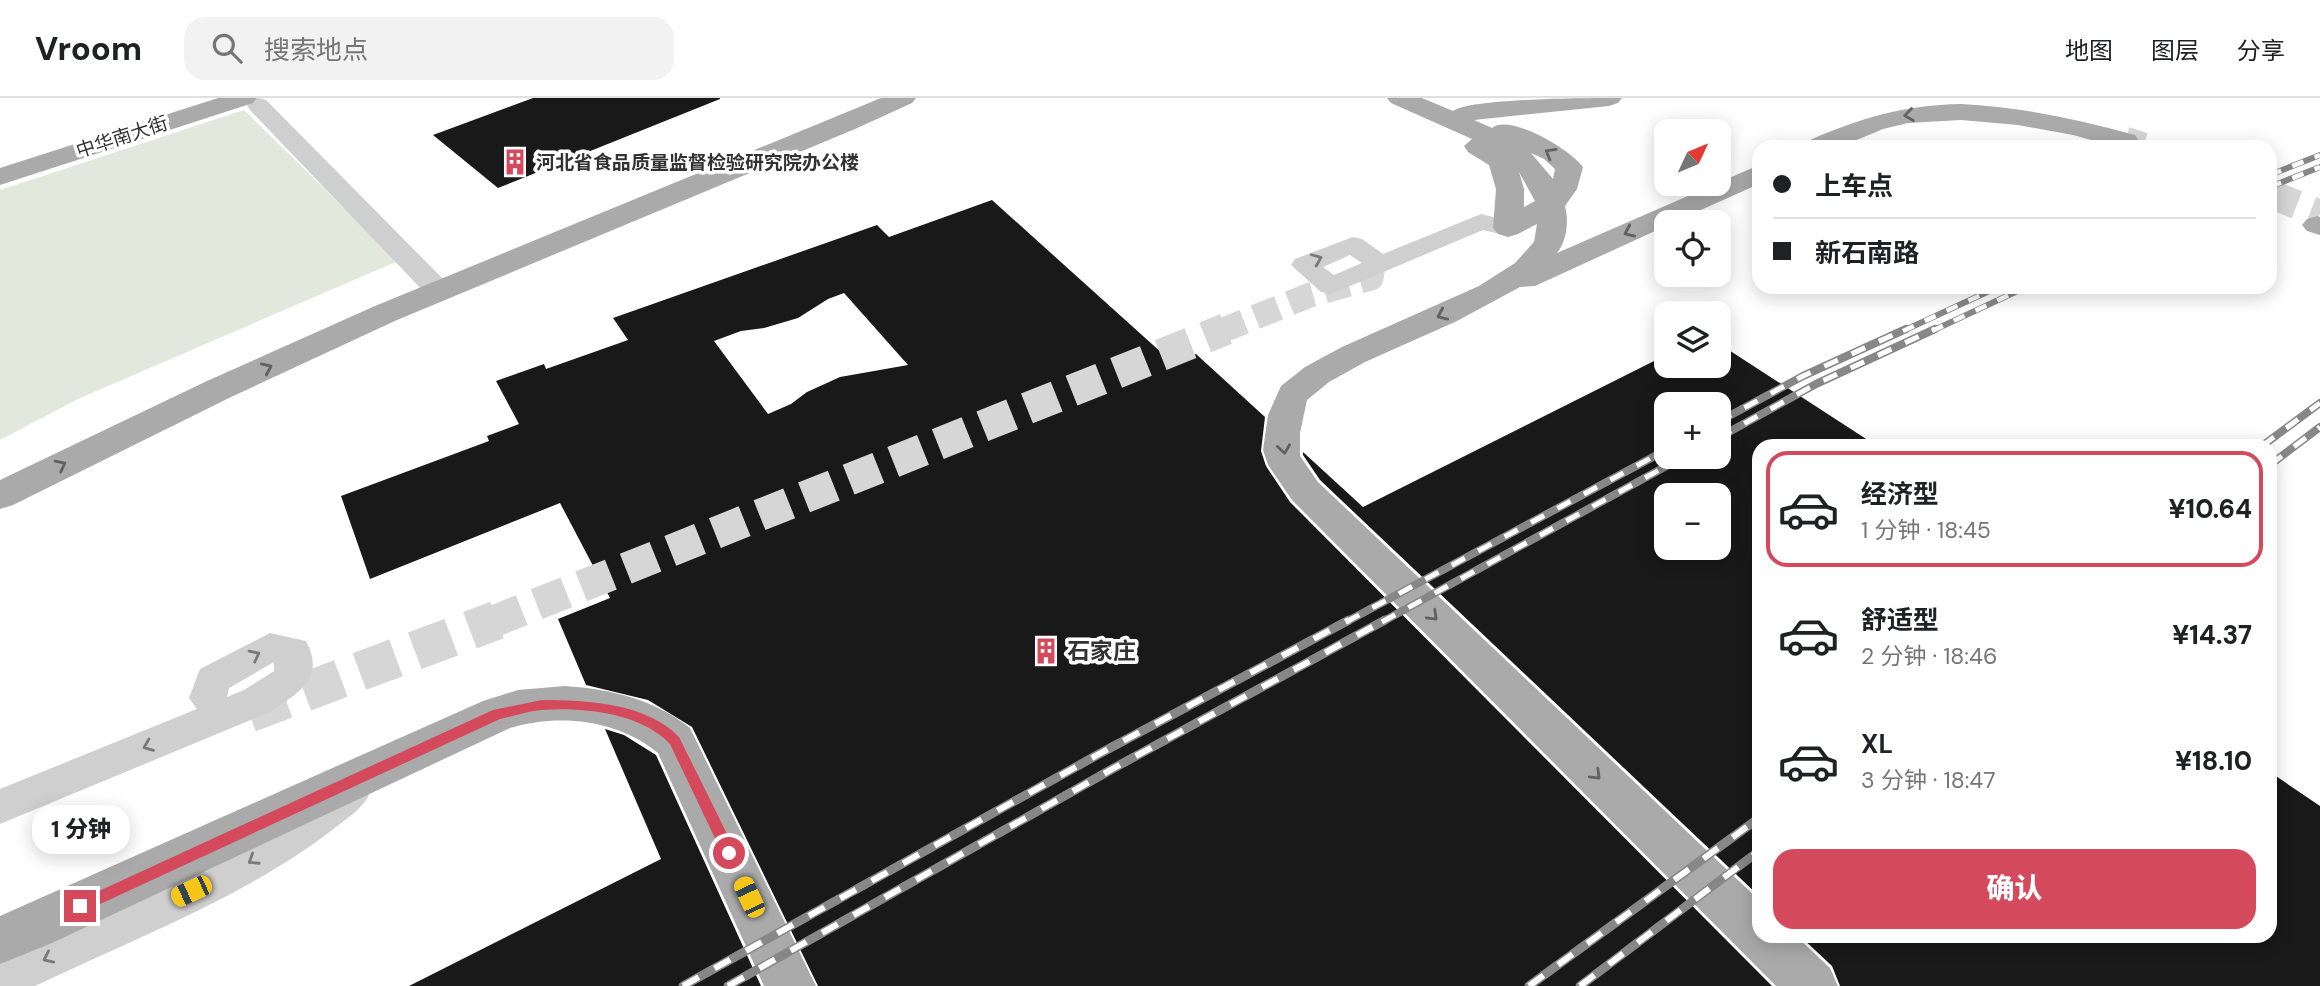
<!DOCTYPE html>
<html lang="zh">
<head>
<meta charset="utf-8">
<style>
  body { margin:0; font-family:"DM Sans","Noto Sans SC",sans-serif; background:#f2f2f2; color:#202124; height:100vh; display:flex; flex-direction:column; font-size:26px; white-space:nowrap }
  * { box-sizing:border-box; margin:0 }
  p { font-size:23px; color:#757577 }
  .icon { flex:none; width:38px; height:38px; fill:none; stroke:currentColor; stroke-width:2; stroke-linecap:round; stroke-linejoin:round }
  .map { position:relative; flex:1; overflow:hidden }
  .details { position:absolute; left:1752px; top:341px; width:525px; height:504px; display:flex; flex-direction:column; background:#fff; border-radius:21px; box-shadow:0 4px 18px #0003 }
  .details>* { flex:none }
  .top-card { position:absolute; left:1752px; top:42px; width:525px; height:154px; border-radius:21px; box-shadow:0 4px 18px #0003; display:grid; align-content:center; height:154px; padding:0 21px; background:#fff }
  .needle { width:46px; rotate:46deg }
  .controls { position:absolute; left:1654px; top:21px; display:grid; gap:14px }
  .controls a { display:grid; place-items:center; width:77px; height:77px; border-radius:14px; background:#fff; box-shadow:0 4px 18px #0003; font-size:35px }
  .end { position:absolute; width:32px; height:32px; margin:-16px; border:9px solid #d4495c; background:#fff; box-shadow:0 0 0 4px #fff }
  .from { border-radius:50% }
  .bubble { position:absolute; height:49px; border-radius:21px; background:#fff; box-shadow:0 4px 18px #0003; font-size:23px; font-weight:800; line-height:49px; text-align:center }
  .car { position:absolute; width:21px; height:42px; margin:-21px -10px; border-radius:9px; box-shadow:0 0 5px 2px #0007; background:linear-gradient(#f5c518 24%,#345 0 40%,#f5c518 0 76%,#345 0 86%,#f5c518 0) }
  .top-card b { display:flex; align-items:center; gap:24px; height:66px; font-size:26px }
  .top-card b+b { border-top:2px solid #e0e0e0 }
  .top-card i { width:18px; height:18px; background:#202124 }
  ul { padding:12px 0 0; list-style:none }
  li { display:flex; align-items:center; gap:21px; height:116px; margin:0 14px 10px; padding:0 7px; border:4px solid transparent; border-radius:21px }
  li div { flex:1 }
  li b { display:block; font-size:26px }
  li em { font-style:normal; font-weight:800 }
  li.active { border-color:#d4495c }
  li>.icon { width:63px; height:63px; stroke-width:1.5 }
  .action { display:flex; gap:14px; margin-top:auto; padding:14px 21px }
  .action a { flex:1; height:80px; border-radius:21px; background:#d4495c; color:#fff; font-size:28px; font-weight:800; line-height:80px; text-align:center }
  header { display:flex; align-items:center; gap:42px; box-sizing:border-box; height:98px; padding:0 35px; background:#fff; border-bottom:2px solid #e0e0e0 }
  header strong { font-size:33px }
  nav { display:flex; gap:38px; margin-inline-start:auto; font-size:24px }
  .search { width:490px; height:63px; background:#f2f2f2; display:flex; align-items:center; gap:18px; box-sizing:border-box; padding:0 24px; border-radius:21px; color:#757577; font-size:26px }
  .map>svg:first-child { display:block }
</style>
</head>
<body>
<header>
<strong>Vroom</strong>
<div class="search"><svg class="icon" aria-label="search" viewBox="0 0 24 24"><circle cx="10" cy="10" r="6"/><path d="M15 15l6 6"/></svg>搜索地点</div>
<nav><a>地图</a><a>图层</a><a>分享</a></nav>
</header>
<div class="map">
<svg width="2320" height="888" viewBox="0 0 2320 888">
  <rect width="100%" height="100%" fill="#fff"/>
  <polygon fill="#e3e8dc" points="244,12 398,163 78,301 0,342 0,92"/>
  <g fill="#191919" fill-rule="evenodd">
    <polygon points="533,0 720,0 720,1 498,90 433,37"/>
    <path d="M992,102L1173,265L1196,256L1265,319L1261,353L1266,368L1290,404L1772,888H818L692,629L648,602L586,587L558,521L610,500L560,405L370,481L341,398L489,343L487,338L519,326L496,283L544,266L546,271L628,242L613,220L877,127L889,139ZM844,195L908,267L840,279L807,294L791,306L768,316L714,243L741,233L764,230L798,220L828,201Z"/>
    <path d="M1718,245L1877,348H1759V798L1320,382L1303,357V354L1363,409L1666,257V268H1718ZM1666,306H1718V359H1666ZM1666,397H1718V450H1666Z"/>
    <polygon points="605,631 624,637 656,657 761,888 409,888 661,761"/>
    <polygon points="2270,674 2320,708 2320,888 1840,888 1832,868 1800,838 2270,838"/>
  </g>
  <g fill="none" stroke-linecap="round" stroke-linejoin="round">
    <polyline stroke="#d6d6d6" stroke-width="25" stroke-dasharray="25 12" stroke-linecap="butt" points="1221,233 1310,197 1371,180 1374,162"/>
    <polyline stroke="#d6d6d6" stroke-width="32" stroke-dasharray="32 16" stroke-linecap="butt" points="492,524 1226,231"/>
    <polyline stroke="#d6d6d6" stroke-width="39" stroke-dasharray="39 20" stroke-linecap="butt" points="249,615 497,522"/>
    <g stroke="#d6d6d6" stroke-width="29" stroke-dasharray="29 15" stroke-linecap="butt">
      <polyline points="2125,43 2143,49"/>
      <polyline points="2270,96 2320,116"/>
    </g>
    <g fill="#cfcfcf" fill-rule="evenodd">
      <polygon points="258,0 266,2 448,186 452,192 448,198 438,200 428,198 250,12 247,7 250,2"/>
      <path d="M1481,116L1517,125L1521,130L1517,135L1508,138L1483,132L1331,196L1321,194L1291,167L1295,161L1353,139L1362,141L1383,156ZM1350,157L1362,165L1334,177L1323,169Z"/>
      <path d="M270,535L306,543C326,581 298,595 270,614L0,726V691L197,611L189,600L200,571ZM274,564V573L244,592L227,599L229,590Z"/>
      <path d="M350,678L364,683L370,695C362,712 347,720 332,732C247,798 133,841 35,888H0V860L224,758L294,714L336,683Z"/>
    </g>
    <g fill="#aaa" fill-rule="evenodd">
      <polygon points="218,0 257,0 253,5 0,87 0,70"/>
      <polygon points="881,0 916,0 912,5 855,31 397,222 231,299 13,407 0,411 0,382 207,283 375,208"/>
      <path d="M1387,0H1422L1453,13C1469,0 1594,0 1622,0L1618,5L1609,8L1474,22L1492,30C1510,15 1571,52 1583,69L1577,91L1565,108C1569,123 1567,142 1557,155L1759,67V86L1674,124H1666V128L1535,188L1520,189L1457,223L1365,264L1329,284L1307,302L1300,335V358L1318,384L1759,802V838H1796L1830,870L1838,888H1776L1292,402L1268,367L1263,352L1268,317L1281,288L1305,269L1342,249L1479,188L1515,165L1534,144L1537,126L1518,136L1508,139L1498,136L1493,130L1496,91L1489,67L1468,54L1464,48L1472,41L1391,5ZM1531,55L1544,61L1555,71L1553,81ZM1519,74L1535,103L1524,109V91Z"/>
      <path d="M1961,6C2021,9 2078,21 2135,37L2139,43L2135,49H2116L2073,37L2018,27L1961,22L1908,25L1883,31L1840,49H1804L1808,43C1859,20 1905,7 1961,6Z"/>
      <polygon points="2317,118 2320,119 2320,137 2307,133 2302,127 2307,121"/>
      <path d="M565,588C610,591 654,601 690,630L816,888H764L658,655C618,622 560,615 510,630L52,845L0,866V818L483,603L518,592Z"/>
    </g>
    <g stroke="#878787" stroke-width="6">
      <g id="rail-far2">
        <polyline points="2270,77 2320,57"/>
        <polyline points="2270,89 2320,69"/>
        <polyline points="1903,233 1998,189"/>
        <polyline points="1932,233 2026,189"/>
      </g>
    </g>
    <g stroke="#878787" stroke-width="8">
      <g id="rail-far1">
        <polyline points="1718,324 1803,278 1906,231"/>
        <polyline points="1718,340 1816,286 1935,231"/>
        <polyline points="2262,348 2320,305"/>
        <polyline points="2270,367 2320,329"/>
        <polyline points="1346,524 1666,352"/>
        <polyline points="1382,524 1683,359"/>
      </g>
    </g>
    <g stroke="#878787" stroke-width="9">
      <g id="rail">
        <polyline points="683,888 1099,656 1349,522"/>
        <polyline points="728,888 1114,670 1385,522"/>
        <polyline points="1529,888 1759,720"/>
        <polyline points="1580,888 1759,753"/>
      </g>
    </g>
    <use href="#rail-far2" stroke="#fff" stroke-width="4.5" stroke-dasharray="12" stroke-linecap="butt"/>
    <use href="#rail-far1" stroke="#fff" stroke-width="5" stroke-dasharray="15" stroke-linecap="butt"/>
    <use href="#rail" stroke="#fff" stroke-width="6" stroke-dasharray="18" stroke-linecap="butt"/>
  </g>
  <defs><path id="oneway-chevron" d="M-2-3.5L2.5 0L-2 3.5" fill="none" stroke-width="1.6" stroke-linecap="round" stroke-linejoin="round" transform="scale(1.75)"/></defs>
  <g stroke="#626262">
    <use href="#oneway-chevron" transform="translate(1909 17) rotate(172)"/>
    <use href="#oneway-chevron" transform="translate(1550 55) rotate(-150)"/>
    <use href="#oneway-chevron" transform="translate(1629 134) rotate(156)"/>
    <use href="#oneway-chevron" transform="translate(1442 217) rotate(156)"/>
    <use href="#oneway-chevron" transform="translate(267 270) rotate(-24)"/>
    <use href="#oneway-chevron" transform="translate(1284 351) rotate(82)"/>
    <use href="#oneway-chevron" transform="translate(61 367) rotate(-27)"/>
    <use href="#oneway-chevron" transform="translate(1433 518) rotate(44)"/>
    <use href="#oneway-chevron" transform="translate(1596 677) rotate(44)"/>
  </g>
  <g stroke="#797979">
    <use href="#oneway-chevron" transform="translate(1317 161) rotate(-23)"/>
    <use href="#oneway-chevron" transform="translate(255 557) rotate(-27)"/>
    <use href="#oneway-chevron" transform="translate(148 648) rotate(158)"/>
    <use href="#oneway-chevron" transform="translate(253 762) rotate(147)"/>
    <use href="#oneway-chevron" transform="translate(48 860) rotate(155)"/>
  </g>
  <path fill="#d4495c" d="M542,602C585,602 647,605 679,639L734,750V759H724L670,646C641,615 583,609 542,612C528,613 514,618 500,621L85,813H75L73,808L75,804L493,612Z"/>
  <defs>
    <g id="building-bare" transform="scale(2.1)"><path d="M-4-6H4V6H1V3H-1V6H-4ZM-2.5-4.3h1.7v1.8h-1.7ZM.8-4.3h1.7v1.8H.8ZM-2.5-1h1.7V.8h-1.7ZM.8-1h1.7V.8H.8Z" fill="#d4495c" stroke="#fff" stroke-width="2.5" paint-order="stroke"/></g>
  </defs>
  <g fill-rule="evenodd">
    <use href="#building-bare" x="515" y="64"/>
    <use href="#building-bare" x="1046" y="553"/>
  </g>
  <g text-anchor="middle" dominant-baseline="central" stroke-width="7" stroke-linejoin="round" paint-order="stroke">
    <g font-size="19" fill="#323232" stroke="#fff">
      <text transform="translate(122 39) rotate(-18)">中华南大街</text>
    </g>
    <g font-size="19" font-weight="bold" fill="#323232" stroke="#fff" text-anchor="start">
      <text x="536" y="64">河北省食品质量监督检验研究院办公楼</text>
    </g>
    <g font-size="23" font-weight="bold" fill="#323232" stroke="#fff" text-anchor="start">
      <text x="1067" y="553">石家庄</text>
    </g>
  </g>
</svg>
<div class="controls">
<a><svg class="needle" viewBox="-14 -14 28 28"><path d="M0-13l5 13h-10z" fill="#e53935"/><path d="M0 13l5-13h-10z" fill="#757577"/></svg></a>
<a><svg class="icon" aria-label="locate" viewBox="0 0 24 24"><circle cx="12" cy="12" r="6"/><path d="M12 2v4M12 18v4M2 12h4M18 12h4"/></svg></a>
<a><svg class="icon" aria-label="layers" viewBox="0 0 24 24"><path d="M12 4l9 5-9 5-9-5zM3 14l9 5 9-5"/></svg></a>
<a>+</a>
<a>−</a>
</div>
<i class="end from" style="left:729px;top:755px"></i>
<i class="end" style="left:80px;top:808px"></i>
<div class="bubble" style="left:32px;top:707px;width:98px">1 分钟</div>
<i class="car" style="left:191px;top:793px;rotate:245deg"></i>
<i class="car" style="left:749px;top:799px;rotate:335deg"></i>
<div class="top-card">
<b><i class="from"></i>上车点</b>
<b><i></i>新石南路</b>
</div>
<section class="details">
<ul>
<li class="active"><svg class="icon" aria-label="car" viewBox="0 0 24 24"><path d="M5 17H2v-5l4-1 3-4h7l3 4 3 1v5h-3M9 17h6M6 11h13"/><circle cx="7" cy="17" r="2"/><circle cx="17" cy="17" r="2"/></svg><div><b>经济型</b><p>1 分钟 · 18:45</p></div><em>¥10.64</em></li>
<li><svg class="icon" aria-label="car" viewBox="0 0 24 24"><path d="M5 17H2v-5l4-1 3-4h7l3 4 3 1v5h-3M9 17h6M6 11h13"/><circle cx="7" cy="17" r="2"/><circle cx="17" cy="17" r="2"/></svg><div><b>舒适型</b><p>2 分钟 · 18:46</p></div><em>¥14.37</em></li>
<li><svg class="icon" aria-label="car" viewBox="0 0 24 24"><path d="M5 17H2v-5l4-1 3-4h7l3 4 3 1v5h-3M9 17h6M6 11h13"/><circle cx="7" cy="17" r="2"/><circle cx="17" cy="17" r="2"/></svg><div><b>XL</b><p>3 分钟 · 18:47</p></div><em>¥18.10</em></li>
</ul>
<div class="action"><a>确认</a></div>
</section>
</div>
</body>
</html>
